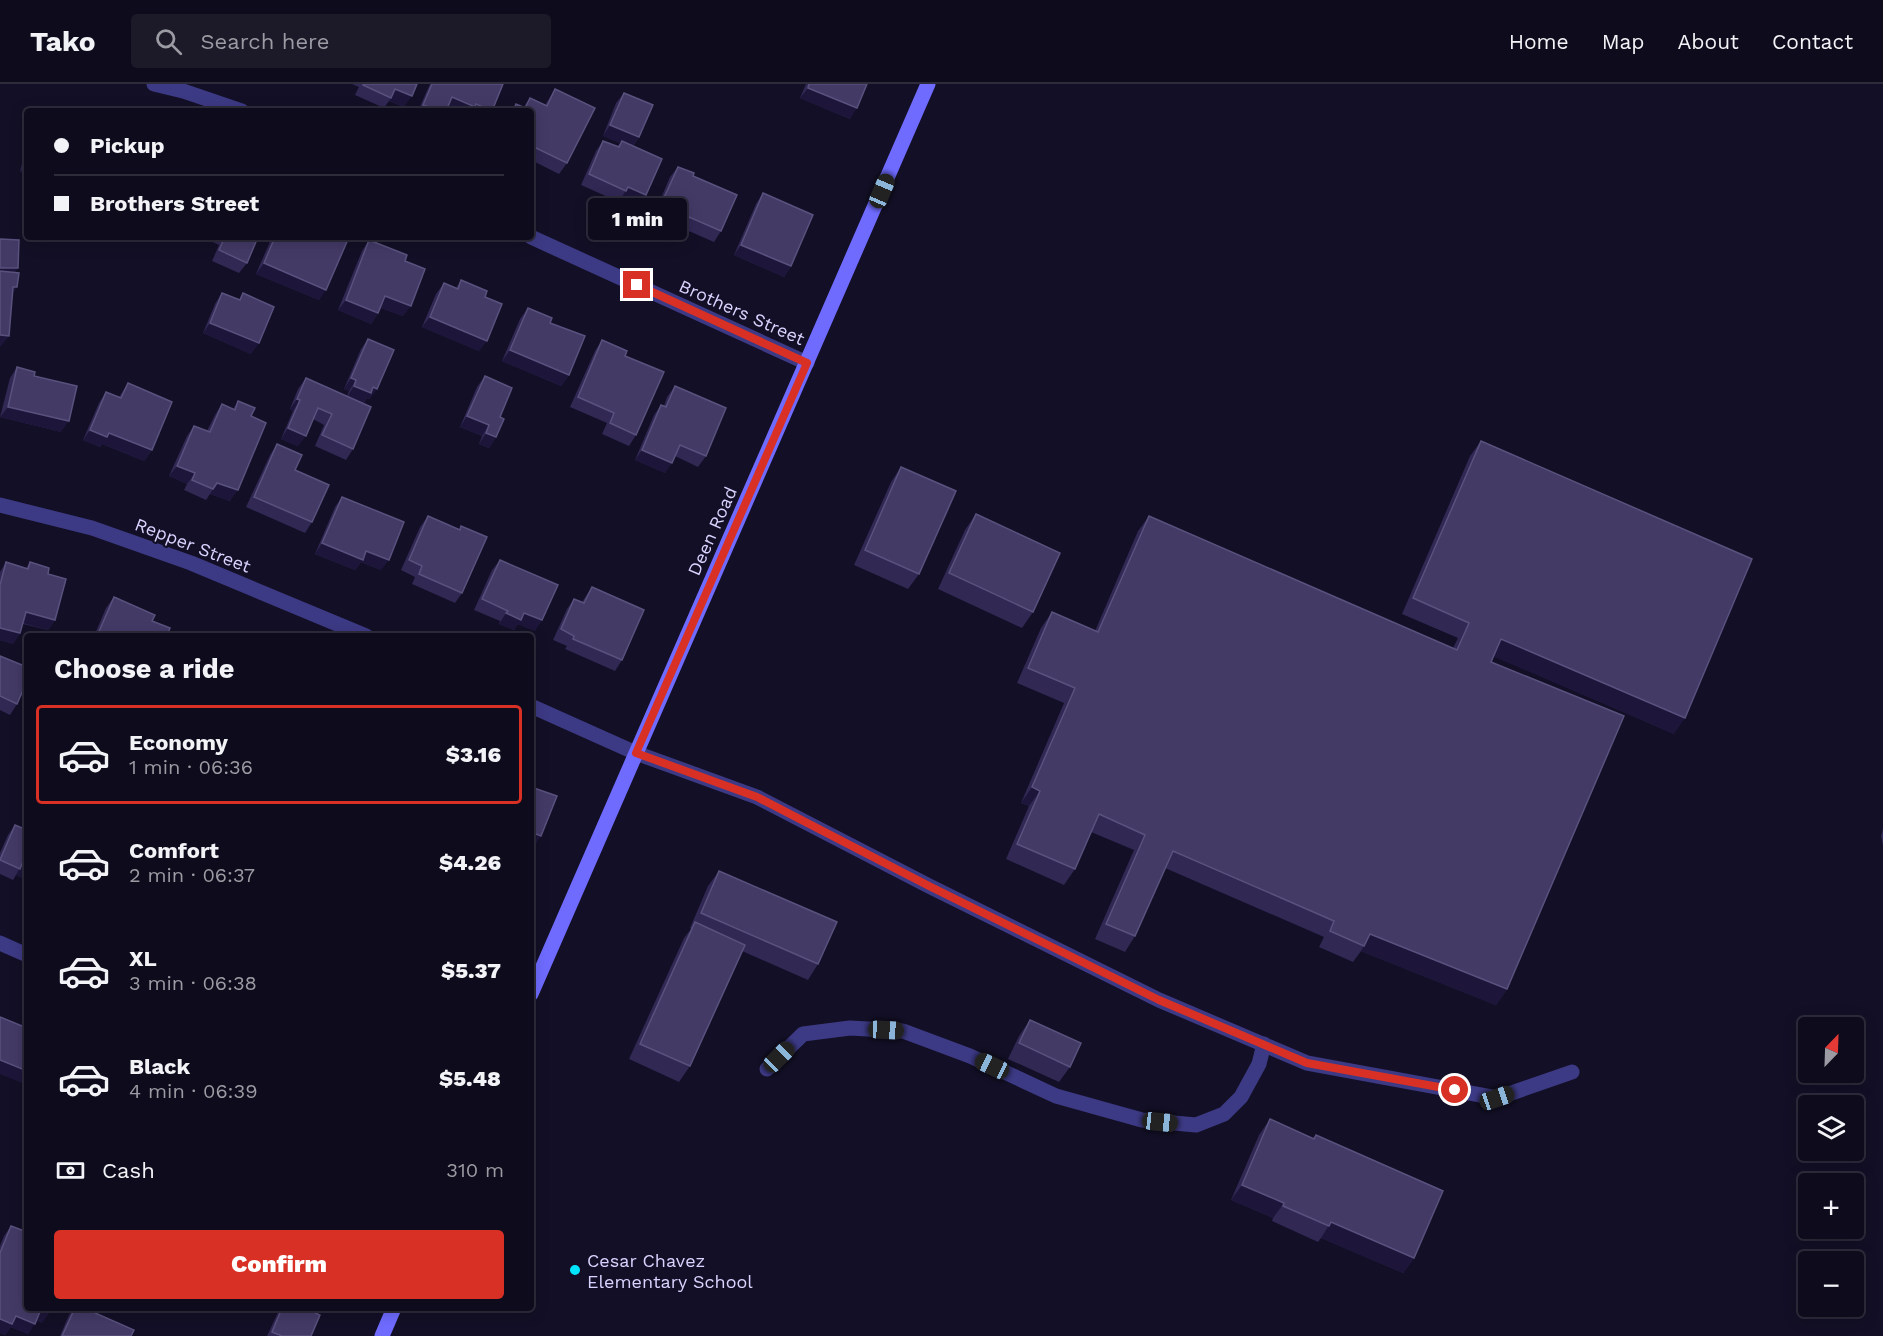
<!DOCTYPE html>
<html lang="en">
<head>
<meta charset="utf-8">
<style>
  body { margin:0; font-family:"Work Sans",sans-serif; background:#1c1929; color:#f1f3f6; height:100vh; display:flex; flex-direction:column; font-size:22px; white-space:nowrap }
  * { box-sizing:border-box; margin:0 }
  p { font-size:20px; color:#9b9ba3 }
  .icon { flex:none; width:33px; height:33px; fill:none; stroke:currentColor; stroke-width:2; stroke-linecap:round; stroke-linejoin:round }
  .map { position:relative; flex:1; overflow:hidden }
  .sheet { position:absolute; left:24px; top:549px; width:510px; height:678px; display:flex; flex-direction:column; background:#0e0b1c; border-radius:6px; box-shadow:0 3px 15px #0003,0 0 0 2px #2e2b3b }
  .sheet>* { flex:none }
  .top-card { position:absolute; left:24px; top:24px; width:510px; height:132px; border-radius:6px; box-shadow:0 3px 15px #0003,0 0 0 2px #2e2b3b; display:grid; align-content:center; height:132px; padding:0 30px; background:#0e0b1c }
  .needle { width:39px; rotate:23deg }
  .buttons { position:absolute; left:1798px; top:933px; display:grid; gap:12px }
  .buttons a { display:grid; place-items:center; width:66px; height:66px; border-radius:6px; background:#0e0b1c; box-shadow:0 3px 15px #0003,0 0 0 2px #2e2b3b; font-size:30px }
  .end { position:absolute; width:27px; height:27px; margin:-14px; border:8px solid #d93025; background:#fff; box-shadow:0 0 0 3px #fff }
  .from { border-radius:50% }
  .bubble { position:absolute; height:42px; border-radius:6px; background:#0e0b1c; box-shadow:0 3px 15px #0003,0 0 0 2px #2e2b3b; font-size:20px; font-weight:800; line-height:42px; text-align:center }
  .car { position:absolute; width:18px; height:36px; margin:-18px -9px; border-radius:8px; box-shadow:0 0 4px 2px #0007; background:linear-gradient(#222 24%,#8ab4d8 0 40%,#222 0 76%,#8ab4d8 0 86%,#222 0) }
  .top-card b { display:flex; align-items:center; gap:21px; height:57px; font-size:22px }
  .top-card b+b { border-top:2px solid #2e2b3b }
  .top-card i { width:15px; height:15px; background:#f1f3f6 }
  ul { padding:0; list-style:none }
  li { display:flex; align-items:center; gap:18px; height:99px; margin:0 12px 9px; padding:0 18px; border:3px solid transparent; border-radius:6px }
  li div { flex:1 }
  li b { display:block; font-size:22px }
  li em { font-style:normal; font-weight:800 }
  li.current { border-color:#d93025 }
  li>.icon { width:54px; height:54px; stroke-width:1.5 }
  h2 { padding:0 30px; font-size:27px; line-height:72px }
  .pay { display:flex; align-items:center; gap:15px; height:66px; padding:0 30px; font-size:22px }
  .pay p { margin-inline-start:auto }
  .primary-button { display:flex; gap:12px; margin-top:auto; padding:12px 30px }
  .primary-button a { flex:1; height:69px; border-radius:6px; background:#d93025; color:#fff; font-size:24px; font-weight:800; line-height:69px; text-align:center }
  header { display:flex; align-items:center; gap:36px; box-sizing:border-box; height:84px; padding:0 30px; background:#0e0b1c; border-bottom:2px solid #2e2b3b }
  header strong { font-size:28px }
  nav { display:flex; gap:33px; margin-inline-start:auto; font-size:21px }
  .search { width:420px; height:54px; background:#1c1929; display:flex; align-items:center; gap:15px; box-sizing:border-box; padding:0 21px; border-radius:6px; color:#9b9ba3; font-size:22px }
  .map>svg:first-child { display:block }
</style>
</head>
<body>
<header>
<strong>Tako</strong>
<div class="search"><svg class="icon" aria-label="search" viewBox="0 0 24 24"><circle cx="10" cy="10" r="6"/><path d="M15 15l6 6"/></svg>Search here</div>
<nav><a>Home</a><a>Map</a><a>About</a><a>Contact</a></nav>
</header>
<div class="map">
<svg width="1883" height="1252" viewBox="0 0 1883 1252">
  <rect width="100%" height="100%" fill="#130f26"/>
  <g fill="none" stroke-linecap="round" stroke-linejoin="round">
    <g stroke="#3d3a85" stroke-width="15">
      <polyline points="636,669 757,713 929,802 1159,916 1307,979 1497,1014 1572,988"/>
      <polyline points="767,985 803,950 850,944 903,947 970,972 1056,1012 1142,1036 1196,1041 1224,1030 1241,1013 1259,980 1264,960"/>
    </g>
    <g stroke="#3d3a85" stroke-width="15">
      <polyline points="154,0 183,7 242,27"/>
      <polyline points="531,153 807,279"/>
      <polyline points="0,421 92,444 191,479 366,552"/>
      <polyline points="531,622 636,669"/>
      <polyline points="0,859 27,871"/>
    </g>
    <g stroke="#6f6bff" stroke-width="15">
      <polyline points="531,910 928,0"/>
      <polyline points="382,1252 394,1224"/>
    </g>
  </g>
  <g fill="#312854">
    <polygon points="352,0 417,0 404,23 389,17 384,24 355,11 359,3"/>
    <polygon points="430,0 503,0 492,27 453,27 447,24 446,27 418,27"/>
    <polygon points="806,0 867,0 850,35 800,14"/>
    <polygon points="555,5 567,79 559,90 531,76 531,27 511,27 516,20 524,23 530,14 545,21"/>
    <polygon points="624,9 639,53 633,62 646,111 638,122 621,114 619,118 581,101 596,67 603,57 617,63 620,59 603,52 616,19"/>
    <polygon points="27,58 27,90 20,88"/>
    <polygon points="678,83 693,92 721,147 714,158 668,138 669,134 655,128 670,93"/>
    <polygon points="763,109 791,182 784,193 734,171 756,120"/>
    <polygon points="202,153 258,153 247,179 239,189 212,177 219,161"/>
    <polygon points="272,153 349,153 319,216 256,190"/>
    <polygon points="369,156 405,177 403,232 381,224 378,229 371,240 338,226 362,167"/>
    <polygon points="461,196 485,213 479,267 422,243 436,210 444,199 456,204"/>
    <polygon points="222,209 239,216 243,209 251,270 203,249 215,220"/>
    <polygon points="528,224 550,239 569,291 561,302 502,277 520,235"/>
    <polygon points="368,255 370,315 367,314 364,319 353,365 346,376 315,362 324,341 313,335 298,362 281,355 293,327 290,325 298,305 306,294 347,312 349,307 344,305 361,265"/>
    <polygon points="602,256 636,351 629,362 602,350 607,339 570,323 595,267"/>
    <polygon points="17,283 34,292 61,348 0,333 10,294"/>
    <polygon points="485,292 500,333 496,353 489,364 479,360 482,352 460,343 477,303"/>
    <polygon points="128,299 152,366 144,377 102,360 100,363 83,356 99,319 106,308 119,313"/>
    <polygon points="675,302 706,372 698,383 675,372 665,389 635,376 654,331 661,321 664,322 667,313"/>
    <polygon points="238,317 251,332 230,417 210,410 206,416 184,406 187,400 169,392 187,352 194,342 207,347 215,331 222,320 233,325"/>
    <polygon points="1481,357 1674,650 1494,572 1491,578 1507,905 1496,921 1361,867 1353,878 1319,863 1324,853 1165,784 1135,852 1125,868 1095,855 1134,766 1091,748 1075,785 1064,801 1006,775 1029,722 1021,719 1064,619 1017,599 1041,544 1052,528 1095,547 1138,447 1149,432 1453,564 1458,554 1402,530 1470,372"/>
    <polygon points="277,360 295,386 312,438 305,449 246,423 270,371"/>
    <polygon points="901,383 919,490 908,505 854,481 891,398"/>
    <polygon points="342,413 381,486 361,478 355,486 315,470 335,423"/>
    <polygon points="976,430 1033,528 1022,544 938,505 965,446"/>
    <polygon points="428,432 459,446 461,442 462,509 455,519 412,500 415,493 401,486 420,443"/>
    <polygon points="500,476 535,547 518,540 514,546 499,540 500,537 474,526 492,486"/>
    <polygon points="6,478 26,484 30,478 48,490 55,536 48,546 23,540 20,549 13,560 0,556 0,488"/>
    <polygon points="592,503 622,576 615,587 565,565 567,562 553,556 567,525 574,515 582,518"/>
    <polygon points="114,513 167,552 94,552 106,524"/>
    <polygon points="0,572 17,620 10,631 0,626"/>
    <polygon points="15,741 27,746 27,801 25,800 27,796 16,791 13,796 0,790 0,769 8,751"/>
    <polygon points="1883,745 1883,761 1881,752"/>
    <polygon points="719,787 818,880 808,896 742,867 690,982 679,998 629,975 684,854 691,845 690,844 708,802"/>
    <polygon points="1030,936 1070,983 1059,998 1008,975 1019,952"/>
    <polygon points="1270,1035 1313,1054 1316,1051 1414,1174 1403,1189 1321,1154 1318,1158 1272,1137 1273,1134 1231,1116 1259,1051"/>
    <polygon points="11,1142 42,1239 36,1236 28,1250 11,1243 5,1251 0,1249 0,1162 4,1152"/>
    <polygon points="74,1224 84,1224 131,1252 60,1252 69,1231"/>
    <polygon points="280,1224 282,1224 311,1252 267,1252"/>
  </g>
  <g fill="#1d163a">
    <polygon points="808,4 857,24 850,35 800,14"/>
    <polygon points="395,5 412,12 404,23 389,17"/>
    <polygon points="452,13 476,20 492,27 453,27 444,23"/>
    <polygon points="423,21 438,27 419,27"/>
    <polygon points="610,41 639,53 631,64 603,52"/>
    <polygon points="27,79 27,90 20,88"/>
    <polygon points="628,103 646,111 638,122 621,114"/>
    <polygon points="662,118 677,124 669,134 655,128"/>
    <polygon points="741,161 791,182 784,193 734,171"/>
    <polygon points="264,179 326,206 319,216 256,190"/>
    <polygon points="0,184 18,184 11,195 0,195"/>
    <polygon points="13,203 17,203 10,214"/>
    <polygon points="385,212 411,222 403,232 378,223"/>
    <polygon points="346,216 378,229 371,240 338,226"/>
    <polygon points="430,233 487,257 479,267 422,243"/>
    <polygon points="210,239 259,259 251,270 203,249"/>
    <polygon points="0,251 9,252 1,262 0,262"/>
    <polygon points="510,266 569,291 561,302 502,277"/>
    <polygon points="351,294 356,296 349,307 344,305"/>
    <polygon points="354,302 373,303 377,305 370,315 367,314 363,320 347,313"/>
    <polygon points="297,315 300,316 293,327 290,325"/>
    <polygon points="8,323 69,337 61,348 0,333"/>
    <polygon points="467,332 489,341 482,352 460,343"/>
    <polygon points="288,344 306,352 298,362 281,355"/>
    <polygon points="90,346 109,349 152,366 144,377 102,360 100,363 83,356"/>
    <polygon points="486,349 496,353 489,364 479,360"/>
    <polygon points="642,366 672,379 665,389 635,376"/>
    <polygon points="177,382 195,389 187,400 169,392"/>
    <polygon points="217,399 238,406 230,417 210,410"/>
    <polygon points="322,459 366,467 389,476 381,486 361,478 355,486 315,470"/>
    <polygon points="26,528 55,536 48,546 19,538"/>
    <polygon points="506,529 524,529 542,536 535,547 518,540 514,546 499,540"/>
    <polygon points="0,544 20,549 13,560 0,556"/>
    <polygon points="1501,555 1685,634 1674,650 1490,571"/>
    <polygon points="1032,703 1040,707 1029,722 1021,719"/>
    <polygon points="531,748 541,752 534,763 531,762"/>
    <polygon points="22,780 27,782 27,796 16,791"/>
    <polygon points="1370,850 1507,905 1496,921 1361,867"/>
    <polygon points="0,976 27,987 27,1001 0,990"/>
    <polygon points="1242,1101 1284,1119 1273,1134 1231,1116"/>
    <polygon points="1331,1138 1414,1174 1403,1189 1321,1154"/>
    <polygon points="41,1225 50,1228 42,1239 34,1235"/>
    <polygon points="16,1232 35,1240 28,1250 11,1243 5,1251 0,1249 0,1235"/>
  </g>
  <g fill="#433a66" stroke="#5a527e" stroke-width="1.5">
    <polygon points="363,0 417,0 412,12 395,5 391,14 363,1"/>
    <polygon points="432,0 503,0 492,27 476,20 475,23 452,13 446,27 438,27 423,21"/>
    <polygon points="809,0 867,0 857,24 808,4"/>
    <polygon points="555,5 595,24 567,79 534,63 531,69 531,27 513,27 516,20 525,24 530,14 547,22"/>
    <polygon points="624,9 653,21 639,53 610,41"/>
    <polygon points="603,57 619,63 622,57 662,75 646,111 628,103 626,107 589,90"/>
    <polygon points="678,83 694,89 693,92 737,111 721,147 675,127 677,124 662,118"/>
    <polygon points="763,109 813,131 791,182 741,161"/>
    <polygon points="225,153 258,153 247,179 219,166"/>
    <polygon points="275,153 349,153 326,206 264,179"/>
    <polygon points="0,155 19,156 18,184 0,184"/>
    <polygon points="369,156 407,171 405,177 425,185 411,222 385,212 378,229 346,216"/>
    <polygon points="0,187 19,189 17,203 13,203 9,252 0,251"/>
    <polygon points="461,196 487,207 485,213 502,220 487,257 430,233 444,199 458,205"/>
    <polygon points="222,209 240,216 243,209 274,223 259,259 210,239"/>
    <polygon points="528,224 552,234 550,239 585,252 569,291 510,266"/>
    <polygon points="368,255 394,266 377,305 373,303 371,309 354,302 356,296 351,294"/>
    <polygon points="602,256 627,267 625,272 664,288 636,351 610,339 614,329 578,313"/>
    <polygon points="17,283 35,288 34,292 77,302 69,337 8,323"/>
    <polygon points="485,292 512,304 500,333 504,335 496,353 486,349 489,341 467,332"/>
    <polygon points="306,294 371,323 353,365 322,351 332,330 318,324 306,352 288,344 300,316 297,315"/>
    <polygon points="128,299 172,318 152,366 109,349 107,353 90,346 106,308 121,314"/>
    <polygon points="675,302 726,324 706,372 680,361 672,379 642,366 661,321 666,323"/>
    <polygon points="238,317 255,324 251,332 266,339 238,406 217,399 213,405 192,396 195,389 177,382 194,342 210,348 222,320 235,326"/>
    <polygon points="1481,357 1752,475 1685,634 1501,555 1491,578 1624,632 1507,905 1370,850 1364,862 1330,847 1334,837 1173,767 1135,852 1106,840 1145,751 1099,730 1075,785 1017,760 1040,707 1032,703 1075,604 1028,584 1052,528 1098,548 1149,432 1457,566 1469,539 1413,514"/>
    <polygon points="277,360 302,371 295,386 329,401 312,438 254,413"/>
    <polygon points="901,383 956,407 919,490 865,466"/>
    <polygon points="342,413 404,438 389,476 366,467 363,476 322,459"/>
    <polygon points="976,430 1060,469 1033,528 949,489"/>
    <polygon points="428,432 460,446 461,442 487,453 462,509 419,490 422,482 409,476"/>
    <polygon points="500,476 558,501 542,536 524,529 521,536 506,529 508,527 482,515"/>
    <polygon points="6,478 28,485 30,478 49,484 48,490 66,495 55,536 26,528 20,549 0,544 0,501"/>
    <polygon points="592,503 644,526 622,576 573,555 574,552 561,545 574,515 584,519"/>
    <polygon points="114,513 155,531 152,537 170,544 167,552 97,552"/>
    <polygon points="190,549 198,552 189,552"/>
    <polygon points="0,572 27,583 27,597 17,620 0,612"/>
    <polygon points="531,703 557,712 541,752 531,748"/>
    <polygon points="15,741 27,746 27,782 22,780 20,785 0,776"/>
    <polygon points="719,787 837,838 818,880 701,829"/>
    <polygon points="695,838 745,861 690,982 640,960"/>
    <polygon points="0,933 27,944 27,987 0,976"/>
    <polygon points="1030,936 1081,959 1070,983 1019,959"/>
    <polygon points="1270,1035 1314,1055 1316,1051 1443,1107 1414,1174 1331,1138 1329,1142 1283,1122 1284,1119 1242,1101"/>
    <polygon points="11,1142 27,1148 27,1224 51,1224 50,1228 41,1225 35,1240 16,1232 12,1240 0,1235 0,1169"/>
    <polygon points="75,1224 84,1224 134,1246 131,1252 62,1252"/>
    <polygon points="282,1224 305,1224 320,1231 311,1252 282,1252 272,1248"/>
  </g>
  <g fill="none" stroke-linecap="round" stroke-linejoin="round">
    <polyline stroke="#d93025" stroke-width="8" points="637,201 807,279 636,669 757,713 929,802 1159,916 1307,979 1455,1006"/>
  </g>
  <circle fill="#00e5ff" stroke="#130f26" stroke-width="2" cx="575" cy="1186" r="6"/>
  <g text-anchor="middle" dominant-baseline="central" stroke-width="4.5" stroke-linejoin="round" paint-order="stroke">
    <g font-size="18" fill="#d9d4ff" stroke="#130f26">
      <text transform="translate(742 228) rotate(24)">Brothers Street</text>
      <text transform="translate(712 447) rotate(-66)">Deen Road</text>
      <text transform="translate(193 461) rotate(21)">Repper Street</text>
    </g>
    <g font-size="18" fill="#d9d4ff" stroke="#130f26" text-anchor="start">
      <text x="587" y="1176">Cesar Chavez<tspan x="587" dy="21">Elementary School</tspan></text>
    </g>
  </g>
</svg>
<div class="buttons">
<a><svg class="needle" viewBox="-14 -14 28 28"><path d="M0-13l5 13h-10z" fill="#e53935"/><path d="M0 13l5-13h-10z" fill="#9b9ba3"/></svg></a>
<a><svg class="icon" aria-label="layers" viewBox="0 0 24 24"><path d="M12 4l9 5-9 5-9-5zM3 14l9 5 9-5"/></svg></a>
<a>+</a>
<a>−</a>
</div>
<i class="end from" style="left:1455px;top:1006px"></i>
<i class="end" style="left:637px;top:201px"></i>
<div class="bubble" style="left:588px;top:114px;width:99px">1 min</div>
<i class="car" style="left:882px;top:107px;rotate:23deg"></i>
<i class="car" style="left:886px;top:946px;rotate:93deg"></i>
<i class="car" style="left:779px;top:973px;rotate:45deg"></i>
<i class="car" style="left:992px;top:982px;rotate:295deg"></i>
<i class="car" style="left:1497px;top:1014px;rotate:71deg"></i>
<i class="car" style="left:1160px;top:1038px;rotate:96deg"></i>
<div class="top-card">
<b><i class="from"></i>Pickup</b>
<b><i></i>Brothers Street</b>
</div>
<section class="sheet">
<h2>Choose a ride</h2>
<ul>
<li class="current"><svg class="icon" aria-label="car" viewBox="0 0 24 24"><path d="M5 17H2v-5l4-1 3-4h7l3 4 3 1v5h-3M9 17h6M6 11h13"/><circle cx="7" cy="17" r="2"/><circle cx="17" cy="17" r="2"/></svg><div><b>Economy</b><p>1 min · 06:36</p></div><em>$3.16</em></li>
<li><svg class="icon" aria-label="car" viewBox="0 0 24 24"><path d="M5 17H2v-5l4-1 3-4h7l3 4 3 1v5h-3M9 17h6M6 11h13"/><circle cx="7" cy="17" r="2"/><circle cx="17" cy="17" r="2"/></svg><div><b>Comfort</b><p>2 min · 06:37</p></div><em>$4.26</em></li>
<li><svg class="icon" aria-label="car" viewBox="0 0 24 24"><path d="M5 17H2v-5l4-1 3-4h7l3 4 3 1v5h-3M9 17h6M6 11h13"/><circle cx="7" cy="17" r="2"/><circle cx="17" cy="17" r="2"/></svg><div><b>XL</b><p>3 min · 06:38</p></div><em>$5.37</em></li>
<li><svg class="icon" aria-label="car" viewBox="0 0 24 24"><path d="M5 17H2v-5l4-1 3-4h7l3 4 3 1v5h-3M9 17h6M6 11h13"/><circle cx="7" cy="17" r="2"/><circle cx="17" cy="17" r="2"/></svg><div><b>Black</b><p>4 min · 06:39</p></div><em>$5.48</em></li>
</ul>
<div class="pay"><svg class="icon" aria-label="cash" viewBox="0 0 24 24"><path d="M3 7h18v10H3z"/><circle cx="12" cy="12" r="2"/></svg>Cash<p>310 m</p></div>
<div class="primary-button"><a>Confirm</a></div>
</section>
</div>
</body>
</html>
